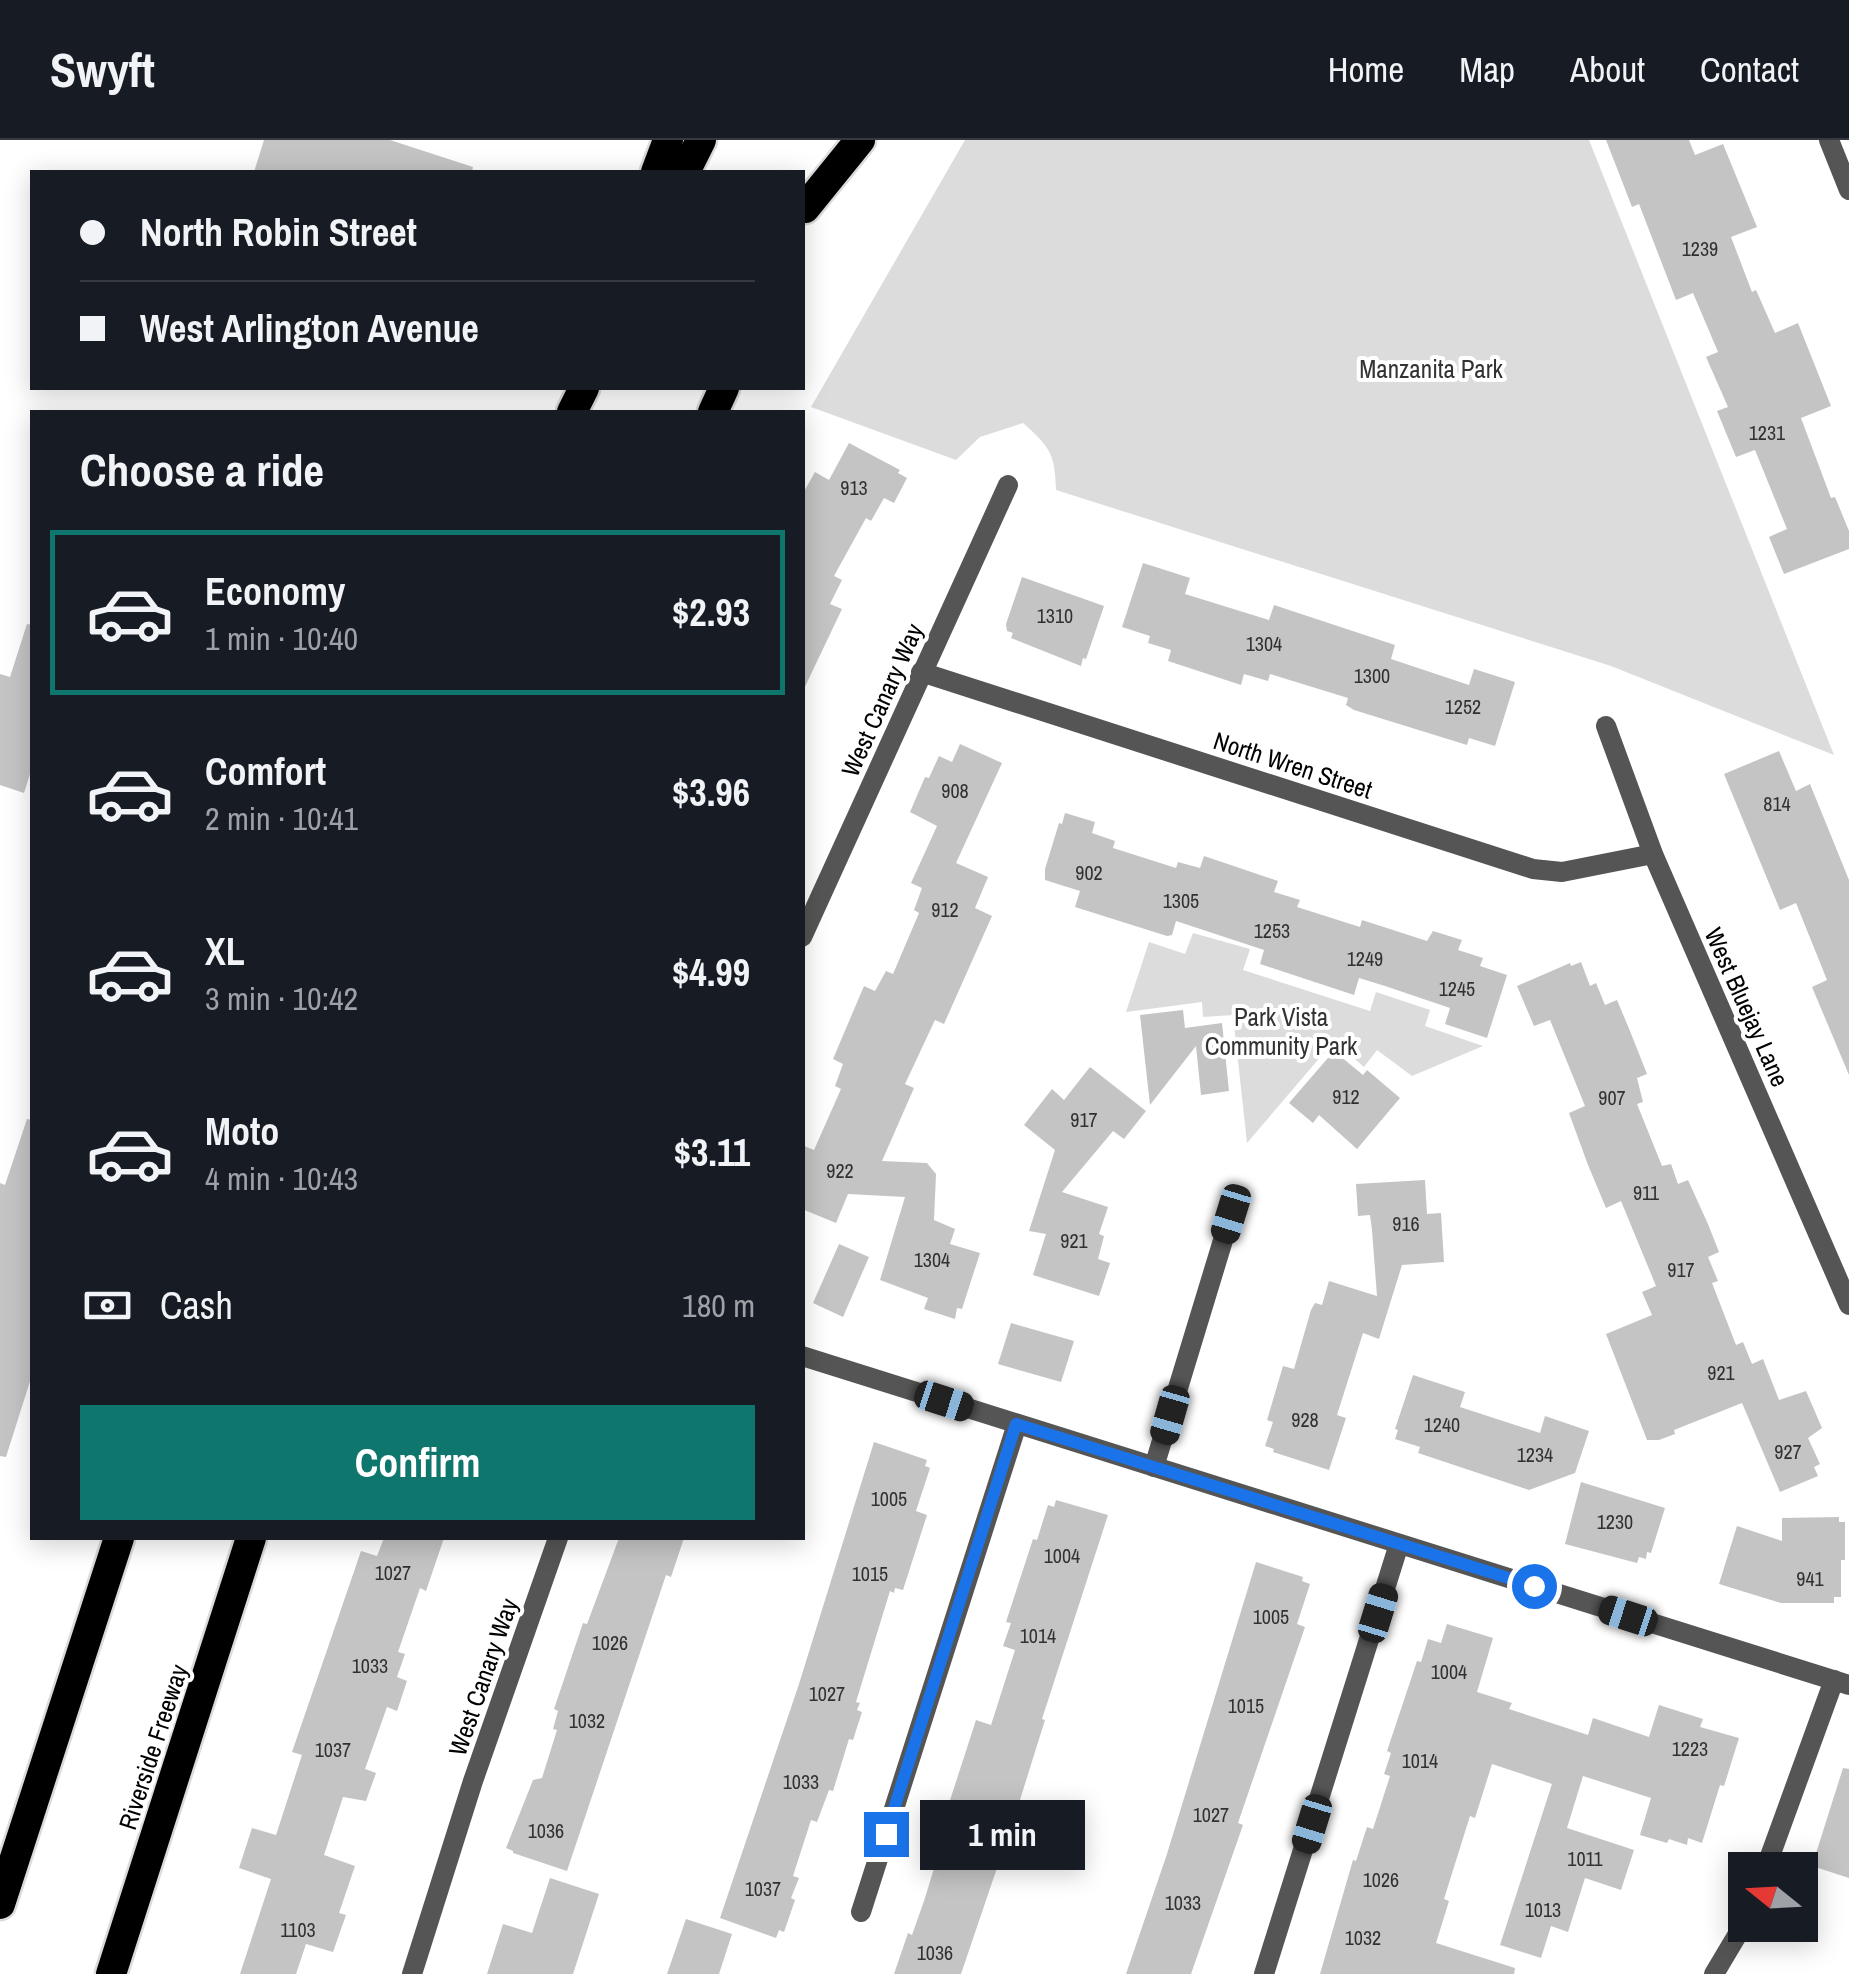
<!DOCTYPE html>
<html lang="en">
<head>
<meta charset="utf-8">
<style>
  body { margin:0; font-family:"Archivo Narrow",sans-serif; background:#242831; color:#f1f3f6; height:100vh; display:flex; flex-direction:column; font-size:38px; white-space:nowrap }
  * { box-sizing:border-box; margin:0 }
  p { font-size:32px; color:#9ea1a6 }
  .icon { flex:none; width:55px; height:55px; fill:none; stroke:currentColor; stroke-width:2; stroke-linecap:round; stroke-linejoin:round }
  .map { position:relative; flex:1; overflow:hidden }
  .details { position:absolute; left:30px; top:270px; width:775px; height:1130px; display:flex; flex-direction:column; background:#171b24; border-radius:0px; box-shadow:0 5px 25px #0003 }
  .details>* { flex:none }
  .banner { position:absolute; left:30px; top:30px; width:775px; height:220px; border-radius:0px; box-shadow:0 5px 25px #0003; display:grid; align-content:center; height:220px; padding:0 50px; background:#171b24 }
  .needle { width:65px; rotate:288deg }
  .controls { position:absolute; left:1728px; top:1712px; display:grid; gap:20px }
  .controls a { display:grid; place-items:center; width:90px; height:90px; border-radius:0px; background:#171b24; box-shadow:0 5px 25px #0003; font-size:50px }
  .end { position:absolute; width:45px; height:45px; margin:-22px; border:12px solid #1a73e8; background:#fff; box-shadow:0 0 0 5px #fff }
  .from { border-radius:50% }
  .bubble { position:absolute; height:70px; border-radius:0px; background:#171b24; box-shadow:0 5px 25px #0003; font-size:32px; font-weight:800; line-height:70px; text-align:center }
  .car { position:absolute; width:30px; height:60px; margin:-30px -15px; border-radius:12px; box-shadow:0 0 8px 2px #0007; background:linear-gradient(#222 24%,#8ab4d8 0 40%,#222 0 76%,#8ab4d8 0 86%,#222 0) }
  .banner b { display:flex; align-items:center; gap:35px; height:95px; font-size:38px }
  .banner b+b { border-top:2px solid #363941 }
  .banner i { width:25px; height:25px; background:#f1f3f6 }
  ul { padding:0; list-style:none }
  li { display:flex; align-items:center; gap:30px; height:165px; margin:0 20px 15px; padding:0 30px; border:5px solid transparent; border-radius:0px }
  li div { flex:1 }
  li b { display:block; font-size:38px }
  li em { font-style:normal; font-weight:800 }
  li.selected { border-color:#0f766e }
  li>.icon { width:90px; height:90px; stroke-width:1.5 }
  h2 { padding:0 50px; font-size:45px; line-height:120px }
  .pay { display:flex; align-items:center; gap:25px; height:110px; padding:0 50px; font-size:38px }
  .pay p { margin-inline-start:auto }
  .primary-button { display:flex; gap:20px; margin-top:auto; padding:20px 50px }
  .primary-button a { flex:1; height:115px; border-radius:0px; background:#0f766e; color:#fff; font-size:40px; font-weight:800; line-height:115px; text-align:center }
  header { display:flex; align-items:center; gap:60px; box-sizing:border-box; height:140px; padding:0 50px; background:#171b24; border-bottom:2px solid #363941 }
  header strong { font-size:48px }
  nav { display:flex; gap:55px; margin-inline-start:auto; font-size:35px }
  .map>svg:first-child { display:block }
</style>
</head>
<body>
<header>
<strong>Swyft</strong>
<nav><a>Home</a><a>Map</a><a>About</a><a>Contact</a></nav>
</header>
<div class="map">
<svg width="1849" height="1834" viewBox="0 0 1849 1834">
  <rect width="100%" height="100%" fill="#fff"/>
  <g fill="#dcdcdc">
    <path d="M965,0H1589L1834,615L1611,526L1056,350C1055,314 1050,307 1023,283L980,297L956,320L811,267Z"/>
    <polygon points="1193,793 1250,809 1243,830 1370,871 1376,852 1430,870 1425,886 1483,906 1412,936 1377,910 1364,927 1334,901 1247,1003 1233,875 1203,877 1202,862 1126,872 1149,802 1185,814"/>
  </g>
  <g fill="#c4c4c4">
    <polygon points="264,0 390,0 473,27 472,32 254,32"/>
    <polygon points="1606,0 1689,0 1695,15 1723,4 1757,87 1731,97 1752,152 1756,150 1775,193 1798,183 1831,266 1801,278 1831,358 1835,357 1849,391 1849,409 1784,434 1769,397 1787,389 1755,310 1736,317 1717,271 1728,267 1706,217 1718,212 1693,153 1676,160 1639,64 1632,67"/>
    <polygon points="849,303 900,330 898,333 907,338 894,363 884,358 871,381 866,378 834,436 842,440 830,464 842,469 802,553 802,355 815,332 829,340"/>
    <polygon points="1143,423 1190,438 1185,454 1269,480 1274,465 1395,505 1391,519 1469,545 1474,529 1515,542 1495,606 1469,598 1467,605 1354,570 1346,565 1348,558 1270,534 1268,541 1244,534 1241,545 1168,521 1171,510 1148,503 1150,496 1122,487"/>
    <polygon points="1022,437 1104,466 1086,519 1083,518 1081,526 1011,498 1013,493 1007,491 1006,484"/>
    <polygon points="27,484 32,485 32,628 24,653 0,645 0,534 10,537"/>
    <polygon points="960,604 1002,623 956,723 988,737 975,768 992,776 944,884 935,880 905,944 914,948 882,1021 927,1023 936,1034 934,1080 955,1089 950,1104 980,1113 962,1169 957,1168 955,1179 924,1169 928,1158 880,1140 905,1057 848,1054 836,1083 802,1069 802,1005 814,1010 841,949 835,946 843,924 833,919 864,846 875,851 886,831 893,834 919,773 914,770 922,748 911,743 937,686 910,672 925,637 929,638 939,616 952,622"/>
    <polygon points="1779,611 1796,651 1810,644 1849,740 1849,935 1812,847 1827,840 1796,763 1780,770 1724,634"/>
    <polygon points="1065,673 1095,682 1092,693 1115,701 1113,708 1176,728 1178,722 1200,728 1204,716 1278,741 1274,752 1300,760 1297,767 1360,787 1362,780 1427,801 1433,791 1462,800 1458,810 1483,818 1480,826 1507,835 1487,898 1445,884 1450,868 1385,846 1359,838 1354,855 1260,824 1264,810 1176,781 1172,795 1167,796 1075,767 1080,751 1045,740 1045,729 1059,683 1062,684"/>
    <polygon points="1581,822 1590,846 1596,843 1605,865 1617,860 1630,891 1647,934 1637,938 1643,962 1637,964 1662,1026 1671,1024 1678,1044 1688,1040 1708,1084 1719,1112 1708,1117 1718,1141 1712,1143 1736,1205 1743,1202 1752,1224 1763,1219 1779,1260 1806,1251 1822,1288 1808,1298 1820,1324 1814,1327 1818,1336 1780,1352 1742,1263 1674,1290 1675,1294 1659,1300 1647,1300 1606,1194 1652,1175 1642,1152 1656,1146 1621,1061 1606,1068 1588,1025 1569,973 1585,966 1550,880 1534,886 1517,846 1570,823 1571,826"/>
    <polygon points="1183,870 1185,888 1222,883 1229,951 1201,955 1196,906 1150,965 1140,875"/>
    <polygon points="1334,911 1363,935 1367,930 1400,958 1357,1009 1319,975 1313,983 1289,963"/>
    <polygon points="1090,927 1146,971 1124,999 1113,991 1062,1052 1108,1067 1099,1094 1104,1096 1098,1119 1110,1123 1099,1156 1033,1135 1046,1094 1029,1091 1055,1010 1024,985 1052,949 1064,960"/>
    <polygon points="27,979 32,980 32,1235 6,1317 0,1316 0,1043 5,1045"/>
    <polygon points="1425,1040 1427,1074 1441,1073 1444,1122 1402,1125 1379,1199 1363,1193 1337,1275 1346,1278 1329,1330 1273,1312 1274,1309 1265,1306 1273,1282 1267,1280 1283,1226 1294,1229 1311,1170 1315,1163 1322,1165 1329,1141 1377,1156 1372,1090 1370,1075 1358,1076 1356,1044"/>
    <polygon points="839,1104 869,1117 843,1177 813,1163"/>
    <polygon points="1011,1183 1074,1201 1061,1242 998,1224"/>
    <polygon points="1413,1235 1465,1252 1460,1267 1540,1293 1545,1276 1589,1291 1575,1333 1529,1350 1418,1313 1420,1307 1395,1299 1398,1290 1395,1289"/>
    <polygon points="874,1302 927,1320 925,1326 930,1328 916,1371 927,1375 903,1450 895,1448 894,1453 890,1451 856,1562 860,1563 857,1570 862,1572 853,1600 849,1599 833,1651 829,1650 817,1682 811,1680 793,1736 799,1738 791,1758 795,1760 784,1792 779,1790 776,1798 720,1778 799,1544"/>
    <polygon points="1581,1342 1665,1368 1651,1413 1647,1412 1646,1419 1639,1417 1637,1423 1565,1404"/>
    <polygon points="1056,1360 1108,1375 1042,1579 1045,1580 1019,1663 961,1834 894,1834 908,1793 912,1795 924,1761 947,1686 942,1685 976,1580 991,1585 1015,1510 1003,1506 1011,1483 1006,1482 1033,1399 1037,1400 1048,1365 1054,1367"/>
    <polygon points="1839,1377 1839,1382 1845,1382 1845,1420 1841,1420 1841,1457 1834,1457 1834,1463 1781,1463 1719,1444 1737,1386 1782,1401 1782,1378"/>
    <polygon points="384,1398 444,1398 426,1451 420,1448 398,1512 405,1514 397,1537 407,1541 397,1571 387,1567 365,1629 376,1633 366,1661 343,1657 324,1715 355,1726 339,1773 346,1775 333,1812 306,1804 296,1834 240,1834 271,1739 239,1728 252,1688 276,1695 302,1615 292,1612 361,1411 377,1416"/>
    <polygon points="619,1398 684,1398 671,1437 666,1435 567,1731 513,1713 513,1711 506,1708 533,1640 542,1638 557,1590 553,1589 558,1571 554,1569 583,1483 587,1484"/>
    <polygon points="1256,1422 1303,1437 1302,1441 1310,1444 1297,1484 1305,1487 1238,1683 1243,1685 1191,1834 1126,1834 1167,1714"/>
    <polygon points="1447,1484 1493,1498 1477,1552 1512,1563 1509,1569 1588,1595 1593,1578 1649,1597 1659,1565 1703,1579 1700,1587 1739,1598 1724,1646 1720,1645 1702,1703 1688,1698 1687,1705 1669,1699 1667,1703 1640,1695 1651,1658 1583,1636 1567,1688 1634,1710 1621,1750 1585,1738 1568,1792 1551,1786 1541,1818 1500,1805 1552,1644 1492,1624 1475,1678 1470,1676 1444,1759 1449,1761 1436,1803 1515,1828 1514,1834 1320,1834 1353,1720 1356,1721 1367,1687 1373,1689 1390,1636 1384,1634 1391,1613 1387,1611 1417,1521 1421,1522 1428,1499 1441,1503"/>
    <polygon points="1843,1628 1849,1629 1849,1738 1812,1726"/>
    <polygon points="550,1738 599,1754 573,1834 487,1834 503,1784 532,1793"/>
    <polygon points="686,1779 732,1794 719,1834 667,1834"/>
  </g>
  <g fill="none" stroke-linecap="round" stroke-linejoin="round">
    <g stroke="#dbdbdb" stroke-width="35">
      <g id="motorway">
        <polyline points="656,32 668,0"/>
        <polyline points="685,32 701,0"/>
        <polyline points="805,68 860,0"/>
        <polyline points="572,272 584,248"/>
        <polyline points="713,272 724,248"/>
        <polyline points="0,1764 119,1398"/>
        <polyline points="111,1834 251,1398"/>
      </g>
    </g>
    <g stroke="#555" stroke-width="20">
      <polyline points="1829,0 1849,50"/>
      <polyline points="921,532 1533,729 1562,732 1653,714"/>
      <polyline points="1606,586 1653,714 1849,1165"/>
      <polyline points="802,797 1008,345"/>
      <polyline points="802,1216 1849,1545"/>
      <polyline points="1154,1327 1231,1074"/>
      <polyline points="1765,1730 1834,1540"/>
      <polyline points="861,1772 1017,1284"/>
      <polyline points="412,1834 473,1641 558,1398"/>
      <polyline points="1264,1834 1399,1404"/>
      <polyline points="1714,1834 1745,1782"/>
    </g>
    <use href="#motorway" stroke="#000" stroke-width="30"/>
  </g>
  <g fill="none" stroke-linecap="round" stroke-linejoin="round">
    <polyline stroke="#1a73e8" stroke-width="12" points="886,1694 1016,1284 1534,1446"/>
  </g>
  <g text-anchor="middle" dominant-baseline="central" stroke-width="8" stroke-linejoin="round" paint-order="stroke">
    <g font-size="20" fill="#313131">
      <text x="1700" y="108">1239</text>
      <text x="1767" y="292">1231</text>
      <text x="854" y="347">913</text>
      <text x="1055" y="475">1310</text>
      <text x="1264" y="503">1304</text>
      <text x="1372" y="535">1300</text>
      <text x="1463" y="566">1252</text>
      <text x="955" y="650">908</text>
      <text x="1777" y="663">814</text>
      <text x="1089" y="732">902</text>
      <text x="1181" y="760">1305</text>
      <text x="945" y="769">912</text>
      <text x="1272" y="790">1253</text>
      <text x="1365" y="818">1249</text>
      <text x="1457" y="848">1245</text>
      <text x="1346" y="956">912</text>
      <text x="1612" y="957">907</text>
      <text x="1084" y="979">917</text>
      <text x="840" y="1030">922</text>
      <text x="1646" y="1052">911</text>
      <text x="1406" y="1083">916</text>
      <text x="1074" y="1100">921</text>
      <text x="932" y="1119">1304</text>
      <text x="1681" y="1129">917</text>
      <text x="1721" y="1232">921</text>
      <text x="1305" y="1279">928</text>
      <text x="1442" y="1284">1240</text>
      <text x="1788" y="1311">927</text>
      <text x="1535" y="1314">1234</text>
      <text x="889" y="1358">1005</text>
      <text x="1615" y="1381">1230</text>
      <text x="1062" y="1415">1004</text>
      <text x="393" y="1432">1027</text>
      <text x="870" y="1433">1015</text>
      <text x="1810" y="1438">941</text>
      <text x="1271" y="1476">1005</text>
      <text x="1038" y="1495">1014</text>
      <text x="610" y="1502">1026</text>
      <text x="370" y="1525">1033</text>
      <text x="1449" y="1531">1004</text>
      <text x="827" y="1553">1027</text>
      <text x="1246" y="1565">1015</text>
      <text x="587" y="1580">1032</text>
      <text x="1690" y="1608">1223</text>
      <text x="333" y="1609">1037</text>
      <text x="1420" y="1620">1014</text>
      <text x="801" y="1641">1033</text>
      <text x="1211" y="1674">1027</text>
      <text x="546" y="1690">1036</text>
      <text x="1585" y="1718">1011</text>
      <text x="1381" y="1739">1026</text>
      <text x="763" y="1748">1037</text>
      <text x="1183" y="1762">1033</text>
      <text x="1543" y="1769">1013</text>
      <text x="298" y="1789">1103</text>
      <text x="1363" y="1797">1032</text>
      <text x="935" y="1812">1036</text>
    </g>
    <g font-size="25" fill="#333" stroke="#fff">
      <text x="1431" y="229">Manzanita Park</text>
      <text x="1281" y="877">Park Vista<tspan x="1281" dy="29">Community Park</tspan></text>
    </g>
    <g font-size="25" fill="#000" stroke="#fff">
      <text transform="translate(882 560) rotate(-66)">West Canary Way</text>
      <text transform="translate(1293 625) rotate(18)">North Wren Street</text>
      <text transform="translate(1747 867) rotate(66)">West Bluejay Lane</text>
      <text transform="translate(483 1537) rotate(-71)">West Canary Way</text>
      <text transform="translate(153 1607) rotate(-72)">Riverside Freeway</text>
    </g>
  </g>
</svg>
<div class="controls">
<a><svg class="needle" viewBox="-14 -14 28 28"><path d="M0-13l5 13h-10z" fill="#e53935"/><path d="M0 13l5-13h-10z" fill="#9ea1a6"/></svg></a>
</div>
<i class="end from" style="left:1534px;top:1446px"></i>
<i class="end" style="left:886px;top:1694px"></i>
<div class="bubble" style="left:920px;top:1660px;width:165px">1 min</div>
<i class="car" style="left:1231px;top:1074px;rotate:197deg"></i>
<i class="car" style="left:944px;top:1261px;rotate:108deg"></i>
<i class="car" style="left:1170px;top:1275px;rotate:196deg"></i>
<i class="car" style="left:1378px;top:1473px;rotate:17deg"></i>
<i class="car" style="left:1628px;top:1476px;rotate:288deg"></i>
<i class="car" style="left:1312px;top:1684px;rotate:197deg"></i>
<div class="banner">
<b><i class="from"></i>North Robin Street</b>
<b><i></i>West Arlington Avenue</b>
</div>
<section class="details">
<h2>Choose a ride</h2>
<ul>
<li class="selected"><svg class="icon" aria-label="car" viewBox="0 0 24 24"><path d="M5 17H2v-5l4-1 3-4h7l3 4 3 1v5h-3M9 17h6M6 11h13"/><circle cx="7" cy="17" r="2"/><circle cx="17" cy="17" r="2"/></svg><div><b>Economy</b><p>1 min · 10:40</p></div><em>$2.93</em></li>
<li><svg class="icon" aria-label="car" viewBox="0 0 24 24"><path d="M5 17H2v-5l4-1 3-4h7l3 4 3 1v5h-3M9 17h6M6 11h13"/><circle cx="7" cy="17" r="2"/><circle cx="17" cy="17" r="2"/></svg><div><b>Comfort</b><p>2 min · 10:41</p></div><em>$3.96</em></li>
<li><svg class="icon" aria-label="car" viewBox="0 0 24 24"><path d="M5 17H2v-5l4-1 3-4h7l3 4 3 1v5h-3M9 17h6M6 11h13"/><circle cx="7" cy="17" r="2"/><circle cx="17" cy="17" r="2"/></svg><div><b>XL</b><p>3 min · 10:42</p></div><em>$4.99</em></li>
<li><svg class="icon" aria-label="car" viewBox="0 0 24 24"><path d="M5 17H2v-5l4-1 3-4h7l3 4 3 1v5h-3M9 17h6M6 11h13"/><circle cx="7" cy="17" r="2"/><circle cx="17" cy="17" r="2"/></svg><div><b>Moto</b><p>4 min · 10:43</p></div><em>$3.11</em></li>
</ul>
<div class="pay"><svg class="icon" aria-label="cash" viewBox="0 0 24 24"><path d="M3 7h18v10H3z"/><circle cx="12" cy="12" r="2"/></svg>Cash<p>180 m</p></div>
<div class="primary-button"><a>Confirm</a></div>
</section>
</div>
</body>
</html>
